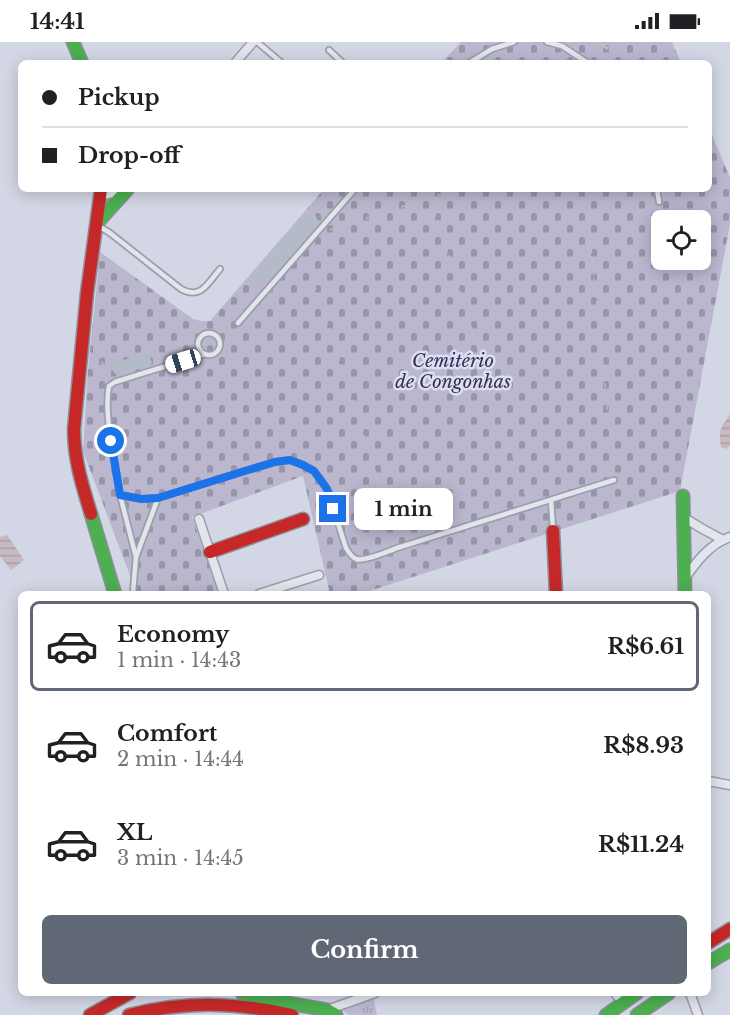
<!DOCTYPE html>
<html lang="en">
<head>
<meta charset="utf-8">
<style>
  body { margin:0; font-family:"Libre Baskerville",serif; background:#f6f6f6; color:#202124; height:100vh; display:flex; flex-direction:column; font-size:22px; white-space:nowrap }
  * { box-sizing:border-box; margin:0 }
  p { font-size:20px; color:#757577 }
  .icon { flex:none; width:33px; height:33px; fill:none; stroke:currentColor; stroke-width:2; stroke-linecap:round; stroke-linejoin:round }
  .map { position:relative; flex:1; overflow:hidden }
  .sheet { position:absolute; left:18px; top:549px; width:693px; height:405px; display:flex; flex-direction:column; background:#fff; border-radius:9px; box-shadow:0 3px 15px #0003 }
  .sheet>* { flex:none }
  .banner { position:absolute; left:18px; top:18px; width:694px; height:132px; border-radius:9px; box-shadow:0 3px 15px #0003; display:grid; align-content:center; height:132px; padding:0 24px; background:#fff }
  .fabs { position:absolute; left:651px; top:168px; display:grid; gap:12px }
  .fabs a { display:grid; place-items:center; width:60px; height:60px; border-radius:9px; background:#fff; box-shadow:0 3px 15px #0003; font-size:30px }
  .end { position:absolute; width:27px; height:27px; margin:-14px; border:8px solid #1a73e8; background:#fff; box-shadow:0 0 0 3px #fff }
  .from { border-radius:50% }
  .bubble { position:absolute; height:42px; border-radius:9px; background:#fff; box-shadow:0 3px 15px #0003; font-size:20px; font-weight:700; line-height:42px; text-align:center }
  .car { position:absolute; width:18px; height:36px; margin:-18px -9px; border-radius:8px; box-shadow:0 0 4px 2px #0007; background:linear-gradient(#fff 24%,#345 0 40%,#fff 0 76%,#345 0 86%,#fff 0) }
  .banner b { display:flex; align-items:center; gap:21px; height:57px; font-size:22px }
  .banner b+b { border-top:2px solid #e0e0e0 }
  .banner i { width:15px; height:15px; background:#202124 }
  ul { padding:10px 0 0; list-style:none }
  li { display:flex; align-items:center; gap:18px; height:90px; margin:0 12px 9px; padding:0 12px; border:3px solid transparent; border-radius:9px }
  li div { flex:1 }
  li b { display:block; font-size:22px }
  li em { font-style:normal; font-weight:700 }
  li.selected { border-color:#616875 }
  li>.icon { width:54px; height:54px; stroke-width:1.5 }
  .primary-button { display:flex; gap:12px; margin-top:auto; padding:12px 24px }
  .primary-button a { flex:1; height:69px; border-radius:9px; background:#616875; color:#fff; font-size:24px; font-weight:700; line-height:69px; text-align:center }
  .status { display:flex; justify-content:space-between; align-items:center; height:42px; padding:0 30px; background:#fff; direction:ltr }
  .status svg { height:16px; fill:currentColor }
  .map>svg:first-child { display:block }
</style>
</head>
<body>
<div class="status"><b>14:41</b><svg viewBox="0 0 49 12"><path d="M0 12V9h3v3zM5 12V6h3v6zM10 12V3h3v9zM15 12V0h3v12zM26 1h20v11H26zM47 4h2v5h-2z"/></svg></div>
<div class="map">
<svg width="730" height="973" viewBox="0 0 730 973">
  <defs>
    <pattern id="grass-tufts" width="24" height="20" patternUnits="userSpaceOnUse" patternTransform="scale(1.5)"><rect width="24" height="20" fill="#bcb8d5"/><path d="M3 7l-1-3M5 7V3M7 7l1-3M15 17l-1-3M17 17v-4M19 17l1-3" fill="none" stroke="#a19eb8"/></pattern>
    <pattern id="cemetery-stones" width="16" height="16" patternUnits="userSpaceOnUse" patternTransform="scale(1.5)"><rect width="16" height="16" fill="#bab7cf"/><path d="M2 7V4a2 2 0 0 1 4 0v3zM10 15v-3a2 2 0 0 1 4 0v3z" fill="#9795a9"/></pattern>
    <pattern id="water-rules" width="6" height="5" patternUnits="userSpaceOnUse" patternTransform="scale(1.5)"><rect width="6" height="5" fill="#c6b9bf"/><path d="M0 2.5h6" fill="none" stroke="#aa9fa5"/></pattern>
  </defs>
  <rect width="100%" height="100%" fill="#d3d6e4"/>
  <polygon fill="url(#grass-tufts)" points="373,954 377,973 349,973 340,967"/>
  <g fill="url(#cemetery-stones)" fill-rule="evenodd">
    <polygon points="461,0 672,0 681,21 441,21"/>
    <path d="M710,88L730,136V182L680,449L360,552H330L303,434L192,475L219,552H137L83,409L88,328L100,210L193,277L201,279H210L324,147H710ZM662,178H700V218H662Z"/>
  </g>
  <g fill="url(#water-rules)">
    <path d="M730,371V403L727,407L721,405C720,398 719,391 722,384C725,379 728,377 730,371Z"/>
    <polygon points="7,493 24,518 11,528 0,514 0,495"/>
  </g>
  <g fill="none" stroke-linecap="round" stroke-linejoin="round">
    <polyline stroke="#c6b9bf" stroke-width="3" points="597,0 607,6"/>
  </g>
  <g fill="#b4bbc8">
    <polygon points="312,166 319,181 291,211 292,212 281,224 279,223 262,244 252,236 280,202 281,203 295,187 294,187"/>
    <polygon points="149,310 152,322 117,334 108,323"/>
  </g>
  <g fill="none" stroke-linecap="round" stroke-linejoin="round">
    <g stroke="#9b9faa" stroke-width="8">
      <g id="lane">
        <polyline points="257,0 282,21"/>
        <polyline points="547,0 562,4 588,21"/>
        <polyline points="329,8 343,21"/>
        <polyline points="469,21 492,7 514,0"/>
        <polyline points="657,147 659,160"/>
        <path d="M97,183L110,191L181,247C201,258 208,241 220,227"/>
        <polyline points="238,281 355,147"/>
        <circle cx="209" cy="302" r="11"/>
        <path d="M205,312L115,340L109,344C103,374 116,422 120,453L142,457L158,456L248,428L275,420L290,418L303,423L314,429L320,436L327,447L346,506C349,510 351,515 356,517C366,520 390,508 400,505L614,438"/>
        <polyline points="120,453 136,515"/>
        <polyline points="551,458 553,487"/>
        <polyline points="132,552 133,550 136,515 158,456"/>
      </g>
    </g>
    <g stroke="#9b9faa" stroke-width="11">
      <g id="street">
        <polyline points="235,21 253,0"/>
        <polyline points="101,153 120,150 127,148"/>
        <polyline points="683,475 701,486 723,498"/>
        <polyline points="199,477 224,552"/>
        <path d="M685,536C697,519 710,502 730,495"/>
        <polyline points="259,552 319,533"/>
        <polyline points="708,739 730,743"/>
        <polyline points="615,951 623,961"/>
        <polyline points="690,951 698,973"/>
        <polyline points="327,968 375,951"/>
      </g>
    </g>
    <g stroke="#8b8f99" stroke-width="15">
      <g id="fast">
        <polyline points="73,0 82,21"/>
        <polyline points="98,180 127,148"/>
        <polyline points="683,454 685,552"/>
        <polyline points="91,472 115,552"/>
        <polyline points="708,921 730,908"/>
        <polyline points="242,951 253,955 327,968 336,973"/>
        <polyline points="606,973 637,951"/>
        <polyline points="637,973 669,951"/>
      </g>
    </g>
    <g stroke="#8b8f99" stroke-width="15">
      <g id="jam">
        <path d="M91,472C82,443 74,417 74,387L87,251L101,147"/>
        <polyline points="553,489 556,552"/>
        <polyline points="210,510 303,477"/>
        <polyline points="708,901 730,887"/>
        <polyline points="90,973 130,951"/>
        <path d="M129,973C186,959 235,960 292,973"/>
      </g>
    </g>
    <g stroke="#babdc5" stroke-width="1.5" stroke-dasharray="4.5 3" stroke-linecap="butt">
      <polyline points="585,147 614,431"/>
      <polyline points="430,156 527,458"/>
      <polyline points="330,188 457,147"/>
      <polyline points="305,215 398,498"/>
      <polyline points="100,312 107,338"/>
    </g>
    <use href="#lane" stroke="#e3e5ed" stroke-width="4.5"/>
    <use href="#street" stroke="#e3e5ed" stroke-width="8"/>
    <use href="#fast" stroke="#4caf50" stroke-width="12"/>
    <use href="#jam" stroke="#c62828" stroke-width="12"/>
  </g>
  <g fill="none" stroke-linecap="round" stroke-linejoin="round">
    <polyline stroke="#1a73e8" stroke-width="8" points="111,399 120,453 142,457 158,456 248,428 275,420 290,418 303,423 314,429 327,447 333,467"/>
  </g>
  <g text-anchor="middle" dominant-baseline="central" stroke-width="5" stroke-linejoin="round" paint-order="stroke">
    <g font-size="18" font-style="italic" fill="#3a2c53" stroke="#dbdff3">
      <text x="453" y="319">Cemitério<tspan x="453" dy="21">de Congonhas</tspan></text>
    </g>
  </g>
</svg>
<div class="fabs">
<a><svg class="icon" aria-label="locate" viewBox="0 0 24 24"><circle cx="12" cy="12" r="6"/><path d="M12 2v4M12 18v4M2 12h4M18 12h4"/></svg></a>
</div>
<i class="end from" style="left:111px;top:399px"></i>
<i class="end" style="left:333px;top:467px"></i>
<div class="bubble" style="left:354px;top:446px;width:99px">1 min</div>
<i class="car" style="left:183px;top:319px;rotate:253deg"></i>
<div class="banner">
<b><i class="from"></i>Pickup</b>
<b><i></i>Drop-off</b>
</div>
<section class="sheet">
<ul>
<li class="selected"><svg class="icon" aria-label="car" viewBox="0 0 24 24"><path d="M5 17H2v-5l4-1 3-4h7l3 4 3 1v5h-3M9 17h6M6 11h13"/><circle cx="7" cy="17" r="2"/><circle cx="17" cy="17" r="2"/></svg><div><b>Economy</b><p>1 min · 14:43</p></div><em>R$6.61</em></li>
<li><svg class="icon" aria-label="car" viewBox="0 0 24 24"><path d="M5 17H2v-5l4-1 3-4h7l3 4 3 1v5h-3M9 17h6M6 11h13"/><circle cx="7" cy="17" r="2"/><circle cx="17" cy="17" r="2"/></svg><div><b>Comfort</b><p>2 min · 14:44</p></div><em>R$8.93</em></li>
<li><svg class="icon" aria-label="car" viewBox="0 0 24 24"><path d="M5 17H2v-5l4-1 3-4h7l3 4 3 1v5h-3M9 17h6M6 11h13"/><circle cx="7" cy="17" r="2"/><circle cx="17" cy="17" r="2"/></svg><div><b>XL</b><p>3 min · 14:45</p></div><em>R$11.24</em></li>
</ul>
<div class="primary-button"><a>Confirm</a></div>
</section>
</div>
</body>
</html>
